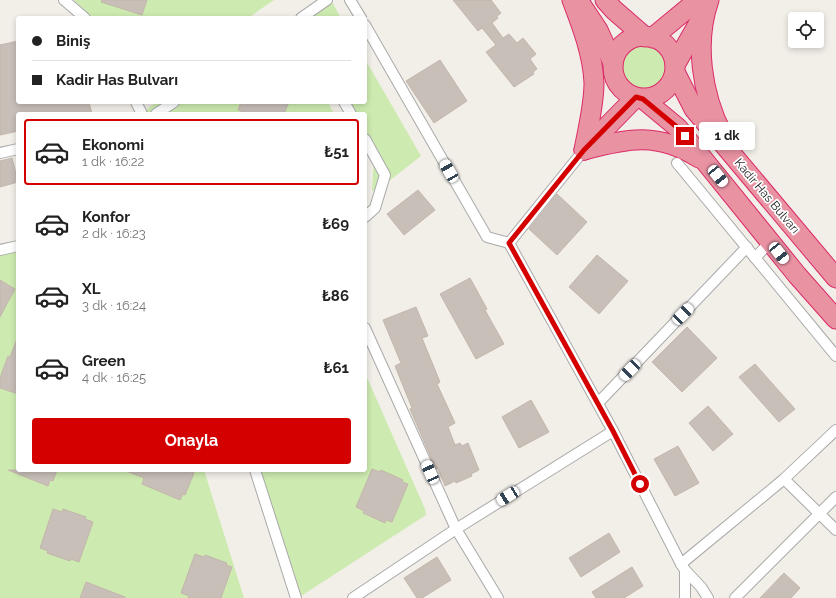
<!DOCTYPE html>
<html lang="tr">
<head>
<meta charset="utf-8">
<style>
  body { margin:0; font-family:Raleway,sans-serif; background:#f6f6f6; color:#222; height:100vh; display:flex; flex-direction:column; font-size:15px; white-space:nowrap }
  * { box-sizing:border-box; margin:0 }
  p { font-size:13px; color:#767676 }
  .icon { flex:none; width:22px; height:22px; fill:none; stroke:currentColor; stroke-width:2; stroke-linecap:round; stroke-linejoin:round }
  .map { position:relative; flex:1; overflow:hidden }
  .details { position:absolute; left:16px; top:112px; width:351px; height:360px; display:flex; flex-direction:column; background:#fff; border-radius:4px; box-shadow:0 2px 6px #0003 }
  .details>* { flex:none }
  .hud { position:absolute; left:16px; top:16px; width:351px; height:88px; border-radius:4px; box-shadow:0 2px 6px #0003; display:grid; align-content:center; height:88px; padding:0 16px; background:#fff }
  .fabs { position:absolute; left:788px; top:12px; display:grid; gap:8px }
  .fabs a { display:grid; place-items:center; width:36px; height:36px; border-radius:4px; background:#fff; box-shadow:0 2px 6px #0003; font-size:20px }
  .end { position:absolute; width:18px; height:18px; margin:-9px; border:5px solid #d40000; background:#fff; box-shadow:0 0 0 2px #fff }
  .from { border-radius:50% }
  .bubble { position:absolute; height:28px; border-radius:4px; background:#fff; box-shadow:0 2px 6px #0003; font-size:13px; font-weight:700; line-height:28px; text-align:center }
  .car { position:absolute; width:12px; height:24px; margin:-12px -6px; border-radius:5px; box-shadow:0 0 3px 1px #0007; background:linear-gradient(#fff 24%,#345 0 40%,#fff 0 76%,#345 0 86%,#fff 0) }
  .hud b { display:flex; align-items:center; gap:14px; height:38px; font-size:15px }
  .hud b+b { border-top:1px solid #e0e0e0 }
  .hud i { width:10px; height:10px; background:#222 }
  ul { padding:7px 0 0; list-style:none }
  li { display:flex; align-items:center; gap:12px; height:66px; margin:0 8px 6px; padding:0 8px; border:2px solid transparent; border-radius:4px }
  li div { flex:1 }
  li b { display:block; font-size:15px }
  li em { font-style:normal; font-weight:700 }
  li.current { border-color:#d40000 }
  li>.icon { width:36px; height:36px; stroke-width:1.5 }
  .cta { display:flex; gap:8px; margin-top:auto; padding:8px 16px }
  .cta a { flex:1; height:46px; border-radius:4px; background:#d40000; color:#fff; font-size:16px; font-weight:700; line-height:46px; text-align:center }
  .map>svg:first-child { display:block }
</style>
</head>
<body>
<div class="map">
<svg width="836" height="598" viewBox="0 0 836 598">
  <rect width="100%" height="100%" fill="#f2efe9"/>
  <g fill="#cdebb0">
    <polygon points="74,0 274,0 248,18 93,18"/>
    <polygon points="317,0 331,0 341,18 303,18 300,12"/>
    <circle cx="644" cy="67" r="24"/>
    <polygon points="365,59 421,156 375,192 372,190 374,155 365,133 365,114 355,114 348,102 365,102"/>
    <polygon points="157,102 328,102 334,114 145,114 148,108"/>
    <polygon points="18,251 18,470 204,470 244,598 0,598 0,255"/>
    <polygon points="365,373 425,509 426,515 301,596 297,593 255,470 365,470"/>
  </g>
  <g fill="#c7bfb8" stroke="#c4b6ab">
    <polygon points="102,0 147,0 142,15 101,2"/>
    <polygon points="453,0 491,0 501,13 497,16 498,18 492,23 503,38 509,34 517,43 523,38 536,54 530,59 537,69 533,72 534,74 514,87 486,52 496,45 482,28 478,31"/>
    <polygon points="18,41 18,102 89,102 92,114 18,114 18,131 0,135 0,45"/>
    <polygon points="440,60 467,101 434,123 406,81"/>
    <polygon points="241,102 289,102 284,114 249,114 238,110"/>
    <polygon points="12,158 18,182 0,187 0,161"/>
    <polygon points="418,190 435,210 404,235 387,214"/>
    <polygon points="557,194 587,222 557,255 529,229"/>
    <polygon points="597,255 628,281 599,314 569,287"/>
    <polygon points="470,278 487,309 485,310 504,344 476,359 440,294"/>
    <polygon points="0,280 15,289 0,317"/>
    <polygon points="416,307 428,336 422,338 440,382 437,384 455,423 448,427 455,445 460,443 462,446 468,443 479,470 471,474 472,476 456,483 455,481 445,486 438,468 436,469 410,409 412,408 395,366 401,363 383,320"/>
    <polygon points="687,327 717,358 682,392 652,362"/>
    <polygon points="17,339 18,339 18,394 0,388 0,378 8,356 10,357"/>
    <polygon points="755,364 795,409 779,422 739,377"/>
    <polygon points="531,400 549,432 519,448 502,417"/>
    <polygon points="708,406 733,434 713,451 689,423"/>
    <polygon points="678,446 699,483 675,496 654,459"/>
    <polygon points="372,469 380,472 381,470 403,480 402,482 408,484 392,522 386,520 385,523 363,513 364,511 356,507"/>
    <polygon points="8,470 57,470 53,481 50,480 48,486"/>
    <polygon points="126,470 193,470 192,472 194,473 185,495 183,494 180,500 142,484 144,478 126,471"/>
    <polygon points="53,509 62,512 63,509 86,517 85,519 93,522 79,562 71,559 70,561 47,553 48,551 40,548"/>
    <polygon points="609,533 620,552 581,577 569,558"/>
    <polygon points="195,554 204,557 205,555 227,563 226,565 232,567 221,598 188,598 189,596 181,593"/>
    <polygon points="437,557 451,580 422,598 417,598 404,578"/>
    <polygon points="632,567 643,586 624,598 596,598 592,592"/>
    <polygon points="784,573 800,588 791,598 760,598"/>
    <polygon points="86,582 125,597 125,598 80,598"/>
  </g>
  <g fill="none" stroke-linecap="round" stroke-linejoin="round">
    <g stroke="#a9a9a9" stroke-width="12">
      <g id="street">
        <polyline points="64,0 85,18"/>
        <polyline points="350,0 361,18"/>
        <polyline points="301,18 327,0"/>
        <polyline points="365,25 487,237 509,243"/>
        <polyline points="136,102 142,114"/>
        <polyline points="344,102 351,114"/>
        <polyline points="156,114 174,102"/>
        <polyline points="365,139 385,175 375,208 365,217"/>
        <polyline points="0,153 18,149"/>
        <polyline points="677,163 836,356"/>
        <polyline points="0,250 18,246"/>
        <polyline points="755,258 770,242"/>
        <polyline points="365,328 456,529 498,598"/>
        <polyline points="598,403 747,247"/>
        <polyline points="613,431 681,564 685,570 701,587 708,598"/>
        <polyline points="255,470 296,598"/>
        <polyline points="784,479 836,530"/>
        <polyline points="681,564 784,479 836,430"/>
        <polyline points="685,570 685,598"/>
        <polyline points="353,598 456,529 613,431 509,243 584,150"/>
        <polyline points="735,598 836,497"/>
      </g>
    </g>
    <g stroke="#dc2a67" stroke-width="21">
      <g id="highway">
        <path d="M572,0C582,26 593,55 594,83C594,105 588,128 584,150"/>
        <polyline points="605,0 614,10 645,37"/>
        <path d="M709,0C694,43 702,94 722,134"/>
        <polyline points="580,3 598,30 613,63"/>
        <circle cx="644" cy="67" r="31"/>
        <polyline points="652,38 698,0"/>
        <polyline points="675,65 701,19"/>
        <polyline points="675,72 694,109 836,278"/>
        <polyline points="643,99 678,128 797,275 836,319"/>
        <path d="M584,150C629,138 658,132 699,158"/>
        <polyline points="584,150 636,97"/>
      </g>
    </g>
    <use href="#street" stroke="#fff" stroke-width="10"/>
    <use href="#highway" stroke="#e892a2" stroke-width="19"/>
  </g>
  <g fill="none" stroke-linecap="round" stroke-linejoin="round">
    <polyline stroke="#d40000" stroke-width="5" points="640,484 613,431 509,243 584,150 636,97 643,99 678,128 685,136"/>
  </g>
  <g text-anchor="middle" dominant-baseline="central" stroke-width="3.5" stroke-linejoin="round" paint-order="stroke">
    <g font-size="12" fill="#222" stroke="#fff">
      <text transform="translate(767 196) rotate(50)">Kadir Has Bulvarı</text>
    </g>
  </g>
</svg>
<div class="fabs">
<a><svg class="icon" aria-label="locate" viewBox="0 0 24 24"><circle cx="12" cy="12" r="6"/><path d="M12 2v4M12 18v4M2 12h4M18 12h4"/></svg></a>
</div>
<i class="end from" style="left:640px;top:484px"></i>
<i class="end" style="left:685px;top:136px"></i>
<div class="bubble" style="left:699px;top:122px;width:56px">1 dk</div>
<i class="car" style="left:449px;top:171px;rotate:330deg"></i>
<i class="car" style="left:718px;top:176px;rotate:141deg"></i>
<i class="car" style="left:779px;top:253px;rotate:141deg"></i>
<i class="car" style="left:683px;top:314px;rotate:44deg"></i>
<i class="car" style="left:630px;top:370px;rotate:224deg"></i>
<i class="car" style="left:430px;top:472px;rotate:336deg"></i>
<i class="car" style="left:508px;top:496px;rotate:238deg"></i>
<div class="hud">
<b><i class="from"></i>Biniş</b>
<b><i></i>Kadir Has Bulvarı</b>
</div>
<section class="details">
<ul>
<li class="current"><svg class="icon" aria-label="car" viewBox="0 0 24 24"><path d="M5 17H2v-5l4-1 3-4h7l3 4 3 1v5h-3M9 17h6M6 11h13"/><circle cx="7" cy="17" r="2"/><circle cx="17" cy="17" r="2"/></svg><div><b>Ekonomi</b><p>1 dk · 16:22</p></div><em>₺51</em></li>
<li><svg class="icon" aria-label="car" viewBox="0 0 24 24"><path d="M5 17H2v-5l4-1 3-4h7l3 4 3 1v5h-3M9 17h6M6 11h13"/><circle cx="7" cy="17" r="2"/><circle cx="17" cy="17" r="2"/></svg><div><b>Konfor</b><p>2 dk · 16:23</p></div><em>₺69</em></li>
<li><svg class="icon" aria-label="car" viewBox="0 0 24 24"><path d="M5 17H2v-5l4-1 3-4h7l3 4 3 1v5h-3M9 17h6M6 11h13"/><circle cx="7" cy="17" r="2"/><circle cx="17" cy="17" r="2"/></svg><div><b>XL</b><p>3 dk · 16:24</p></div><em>₺86</em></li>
<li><svg class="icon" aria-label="car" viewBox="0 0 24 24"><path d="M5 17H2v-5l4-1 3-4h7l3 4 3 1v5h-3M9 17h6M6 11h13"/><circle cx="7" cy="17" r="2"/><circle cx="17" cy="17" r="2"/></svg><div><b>Green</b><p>4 dk · 16:25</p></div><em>₺61</em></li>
</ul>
<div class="cta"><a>Onayla</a></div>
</section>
</div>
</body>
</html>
